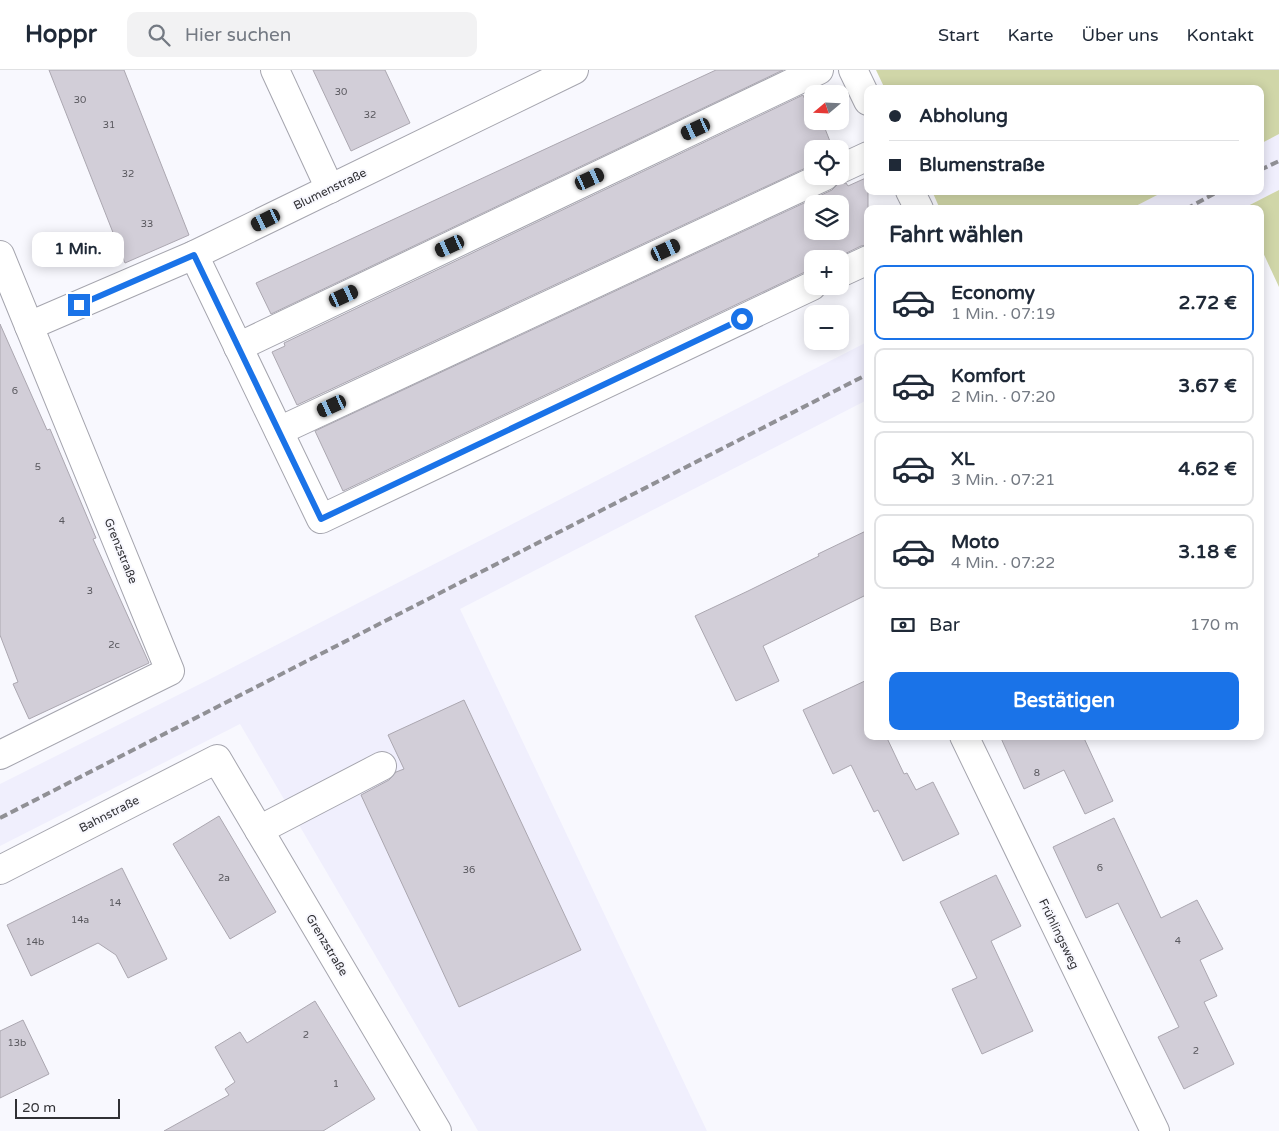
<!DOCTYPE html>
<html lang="de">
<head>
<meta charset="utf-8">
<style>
  body { margin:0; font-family:"Varela Round",sans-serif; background:#f2f2f3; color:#1f2937; height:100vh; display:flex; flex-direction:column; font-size:19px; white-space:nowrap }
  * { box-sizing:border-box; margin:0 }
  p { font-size:16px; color:#747a83 }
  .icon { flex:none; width:28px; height:28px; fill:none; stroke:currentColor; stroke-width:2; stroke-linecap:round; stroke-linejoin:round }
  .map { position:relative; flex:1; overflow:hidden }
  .drawer { position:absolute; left:864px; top:135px; width:400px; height:535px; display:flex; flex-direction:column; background:#fff; border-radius:10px; box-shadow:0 2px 12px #0003 }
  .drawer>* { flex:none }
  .top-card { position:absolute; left:864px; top:15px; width:400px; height:110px; border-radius:10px; box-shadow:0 2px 12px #0003; display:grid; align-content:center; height:110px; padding:0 25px; background:#fff }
  .needle { width:32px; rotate:251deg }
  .buttons { position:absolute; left:804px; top:15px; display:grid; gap:10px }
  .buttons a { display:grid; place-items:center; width:45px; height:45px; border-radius:10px; background:#fff; box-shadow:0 2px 12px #0003; font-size:25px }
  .scale { position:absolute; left:15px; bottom:12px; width:105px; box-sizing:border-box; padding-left:5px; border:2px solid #313135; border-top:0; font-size:14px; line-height:18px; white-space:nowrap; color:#313135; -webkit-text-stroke:4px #f8f8fe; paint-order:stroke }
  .end { position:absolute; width:22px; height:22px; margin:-11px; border:6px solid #1a73e8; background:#fff; box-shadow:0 0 0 2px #fff }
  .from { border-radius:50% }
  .bubble { position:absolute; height:35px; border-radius:10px; background:#fff; box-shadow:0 2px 12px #0003; font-size:16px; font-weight:800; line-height:35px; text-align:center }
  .car { position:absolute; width:15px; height:30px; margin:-15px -8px; border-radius:6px; box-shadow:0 0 4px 1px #0007; background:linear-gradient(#222 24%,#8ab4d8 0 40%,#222 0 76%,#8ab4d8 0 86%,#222 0) }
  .top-card b { display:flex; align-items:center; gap:18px; height:48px; font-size:19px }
  .top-card b+b { border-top:1px solid #e0e1e3 }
  .top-card i { width:12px; height:12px; background:#1f2937 }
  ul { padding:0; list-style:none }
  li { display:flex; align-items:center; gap:15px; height:75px; margin:0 10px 8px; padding:0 15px; border:2px solid #e0e1e3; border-radius:10px }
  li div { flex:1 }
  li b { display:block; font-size:19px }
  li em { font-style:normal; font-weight:800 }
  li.selected { border-color:#1a73e8 }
  li>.icon { width:45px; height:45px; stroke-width:1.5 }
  h2 { padding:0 25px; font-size:22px; line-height:60px }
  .pay { display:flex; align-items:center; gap:12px; height:55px; padding:0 25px; font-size:19px }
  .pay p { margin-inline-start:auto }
  .action { display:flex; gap:10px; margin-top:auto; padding:10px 25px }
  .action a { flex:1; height:58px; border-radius:10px; background:#1a73e8; color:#fff; font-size:20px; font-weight:800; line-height:58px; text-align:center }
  header { display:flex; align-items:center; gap:30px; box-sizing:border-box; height:70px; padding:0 25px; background:#fff; border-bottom:1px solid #e0e1e3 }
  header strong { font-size:24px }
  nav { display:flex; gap:28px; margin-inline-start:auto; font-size:18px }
  .search { width:350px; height:45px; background:#f2f2f3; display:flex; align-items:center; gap:12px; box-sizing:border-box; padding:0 18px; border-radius:10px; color:#747a83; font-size:19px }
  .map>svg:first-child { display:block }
</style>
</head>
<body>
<header>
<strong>Hoppr</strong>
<div class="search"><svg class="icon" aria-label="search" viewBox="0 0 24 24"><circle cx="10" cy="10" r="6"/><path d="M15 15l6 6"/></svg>Hier suchen</div>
<nav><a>Start</a><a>Karte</a><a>Über uns</a><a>Kontakt</a></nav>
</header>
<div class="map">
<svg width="1279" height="1061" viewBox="0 0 1279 1061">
  <rect width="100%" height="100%" fill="#f8f8fe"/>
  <g fill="#f0effd">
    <polygon points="1279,64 1279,120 1242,139 1130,139 1165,121 1260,121 1260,74"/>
    <polygon points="867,272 867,330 460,539 707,1061 478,1061 240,654 0,776 0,714 212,608"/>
  </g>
  <g fill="#d0d6a8">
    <polygon points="876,0 1279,0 1279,64 1260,74 1260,19 885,19"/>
    <polygon points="1279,120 1279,217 1260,176 1260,139 1242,139"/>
    <polygon points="932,121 1165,121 1130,139 940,139"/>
  </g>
  <g fill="#d2ced8" stroke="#aba7b0" fill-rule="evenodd">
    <polygon points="49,0 124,0 189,165 125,193"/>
    <polygon points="313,0 385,0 410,53 351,81"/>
    <polygon points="716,0 783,0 271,244 256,213"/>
    <polygon points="803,25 812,46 812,51 822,51 833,79 812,79 812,95 297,335 272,282 285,276 284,273"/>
    <path d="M868,107V175L861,176L834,189H812V200L805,202L343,421L315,361L832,120L838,114L846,113L848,116ZM812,134H840V161H812Z"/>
    <polygon points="0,254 47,360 50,359 96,468 93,469 149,593 29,649 13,614 18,612 0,565"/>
    <polygon points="868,460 868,524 763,576 779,611 736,631 695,546 748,521 819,486 818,484"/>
    <polygon points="867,610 868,666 886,666 904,704 907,703 916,720 933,712 959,764 903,791 878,740 874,742 851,695 833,704 803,640"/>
    <polygon points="464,630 581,880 459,937 361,725 389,710 396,702 404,699 388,665"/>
    <polygon points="1000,666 1083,666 1113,731 1085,744 1064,700 1024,719"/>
    <polygon points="219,746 276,842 230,869 173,774"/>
    <polygon points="1114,748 1161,848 1197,830 1223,879 1200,890 1217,926 1204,932 1234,994 1184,1019 1158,967 1179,957 1118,833 1086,848 1053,777"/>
    <polygon points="122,798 167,889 128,908 116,885 98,873 31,906 7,855"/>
    <polygon points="996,805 1021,856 991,871 1033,961 982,984 952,919 977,908 940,832"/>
    <polygon points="315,931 375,1029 323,1061 164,1061 229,1025 225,1019 235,1012 215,977 240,962 247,973"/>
    <polygon points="23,950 49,1004 0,1028 0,961"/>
  </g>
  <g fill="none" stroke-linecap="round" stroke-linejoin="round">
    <g stroke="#a5a5ae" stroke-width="30">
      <g id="minor">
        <polyline points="275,0 330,119"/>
        <polyline points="853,0 868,31"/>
        <polyline points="840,99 868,86"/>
        <polyline points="910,121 919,139"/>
        <polyline points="0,185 170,601 0,685"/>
        <polyline points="194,185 321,449 812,216"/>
        <polyline points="840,203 868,190"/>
        <polyline points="29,256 194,185 574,0"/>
        <polyline points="238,277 819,0"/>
        <polyline points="279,361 825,106"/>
        <polyline points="964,666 1155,1061"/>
        <polyline points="259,760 382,696"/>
        <polyline points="0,800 217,689 437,1061"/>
      </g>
    </g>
    <use href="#minor" stroke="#fff" stroke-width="28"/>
    <g stroke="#909095" stroke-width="4" stroke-dasharray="8 4" stroke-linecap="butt">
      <polyline points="1260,100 1279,91"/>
      <polyline points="1186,139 1219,121"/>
      <polyline points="0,748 868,304"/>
    </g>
  </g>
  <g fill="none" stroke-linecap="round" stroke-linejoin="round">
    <polyline stroke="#1a73e8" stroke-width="6" points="79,235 194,185 321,449 742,249"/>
  </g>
  <g text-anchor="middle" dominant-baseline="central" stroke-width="4" stroke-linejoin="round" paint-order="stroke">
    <g font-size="10" fill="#59585e">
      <text x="341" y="22">30</text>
      <text x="80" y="30">30</text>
      <text x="370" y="45">32</text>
      <text x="109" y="55">31</text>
      <text x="128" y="104">32</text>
      <text x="147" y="154">33</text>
      <text x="15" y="321">6</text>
      <text x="38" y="397">5</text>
      <text x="62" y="451">4</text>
      <text x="90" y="521">3</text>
      <text x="114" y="575">2c</text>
      <text x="1037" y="703">8</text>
      <text x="1100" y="798">6</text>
      <text x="469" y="800">36</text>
      <text x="224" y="808">2a</text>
      <text x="115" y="833">14</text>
      <text x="80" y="850">14a</text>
      <text x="1178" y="871">4</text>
      <text x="35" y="872">14b</text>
      <text x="306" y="965">2</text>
      <text x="17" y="973">13b</text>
      <text x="1196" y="981">2</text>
      <text x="336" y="1014">1</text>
    </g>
    <g font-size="12" fill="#313135" stroke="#f8f8fe">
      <text transform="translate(330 119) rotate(-26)">Blumenstraße</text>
      <text transform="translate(121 481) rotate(68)">Grenzstraße</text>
      <text transform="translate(109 744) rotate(-27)">Bahnstraße</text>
      <text transform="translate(1059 864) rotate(64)">Frühlingsweg</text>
      <text transform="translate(327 875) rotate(59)">Grenzstraße</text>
    </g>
  </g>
</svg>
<div class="buttons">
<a><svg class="needle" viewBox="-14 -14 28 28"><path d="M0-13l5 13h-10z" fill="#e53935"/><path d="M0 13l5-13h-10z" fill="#747a83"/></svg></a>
<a><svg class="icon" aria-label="locate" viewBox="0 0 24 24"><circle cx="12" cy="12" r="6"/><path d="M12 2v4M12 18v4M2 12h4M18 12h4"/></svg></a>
<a><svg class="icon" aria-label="layers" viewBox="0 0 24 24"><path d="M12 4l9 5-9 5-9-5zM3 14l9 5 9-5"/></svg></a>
<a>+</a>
<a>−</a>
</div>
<div class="scale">20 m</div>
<i class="end from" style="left:742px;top:249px"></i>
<i class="end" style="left:79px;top:235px"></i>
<div class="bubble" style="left:32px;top:162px;width:92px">1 Min.</div>
<i class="car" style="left:696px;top:59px;rotate:245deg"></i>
<i class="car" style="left:590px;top:109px;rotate:65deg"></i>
<i class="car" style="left:266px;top:150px;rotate:244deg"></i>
<i class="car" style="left:450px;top:176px;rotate:245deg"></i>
<i class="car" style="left:666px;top:180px;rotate:65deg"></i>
<i class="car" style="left:344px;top:226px;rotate:65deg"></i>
<i class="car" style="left:332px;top:336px;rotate:245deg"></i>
<div class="top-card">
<b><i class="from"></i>Abholung</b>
<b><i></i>Blumenstraße</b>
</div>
<section class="drawer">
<h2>Fahrt wählen</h2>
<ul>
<li class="selected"><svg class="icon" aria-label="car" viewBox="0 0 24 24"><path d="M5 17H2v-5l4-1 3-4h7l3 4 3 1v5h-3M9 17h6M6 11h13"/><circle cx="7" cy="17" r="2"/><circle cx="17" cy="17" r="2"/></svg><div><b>Economy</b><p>1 Min. · 07:19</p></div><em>2.72 €</em></li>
<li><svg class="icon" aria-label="car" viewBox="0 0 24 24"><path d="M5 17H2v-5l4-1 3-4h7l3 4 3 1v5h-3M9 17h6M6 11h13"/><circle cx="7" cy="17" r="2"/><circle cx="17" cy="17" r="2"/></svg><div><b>Komfort</b><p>2 Min. · 07:20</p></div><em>3.67 €</em></li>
<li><svg class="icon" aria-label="car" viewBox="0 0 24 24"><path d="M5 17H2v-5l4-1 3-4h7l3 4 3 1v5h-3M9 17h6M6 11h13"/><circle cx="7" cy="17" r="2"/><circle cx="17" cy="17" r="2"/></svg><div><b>XL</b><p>3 Min. · 07:21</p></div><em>4.62 €</em></li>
<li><svg class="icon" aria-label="car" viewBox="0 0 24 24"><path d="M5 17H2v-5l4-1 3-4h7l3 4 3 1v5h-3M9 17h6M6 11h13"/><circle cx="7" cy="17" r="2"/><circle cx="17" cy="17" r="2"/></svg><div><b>Moto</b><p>4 Min. · 07:22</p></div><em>3.18 €</em></li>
</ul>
<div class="pay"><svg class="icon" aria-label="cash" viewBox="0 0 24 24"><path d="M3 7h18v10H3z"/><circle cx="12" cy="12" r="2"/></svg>Bar<p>170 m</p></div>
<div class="action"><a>Bestätigen</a></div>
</section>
</div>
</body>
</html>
